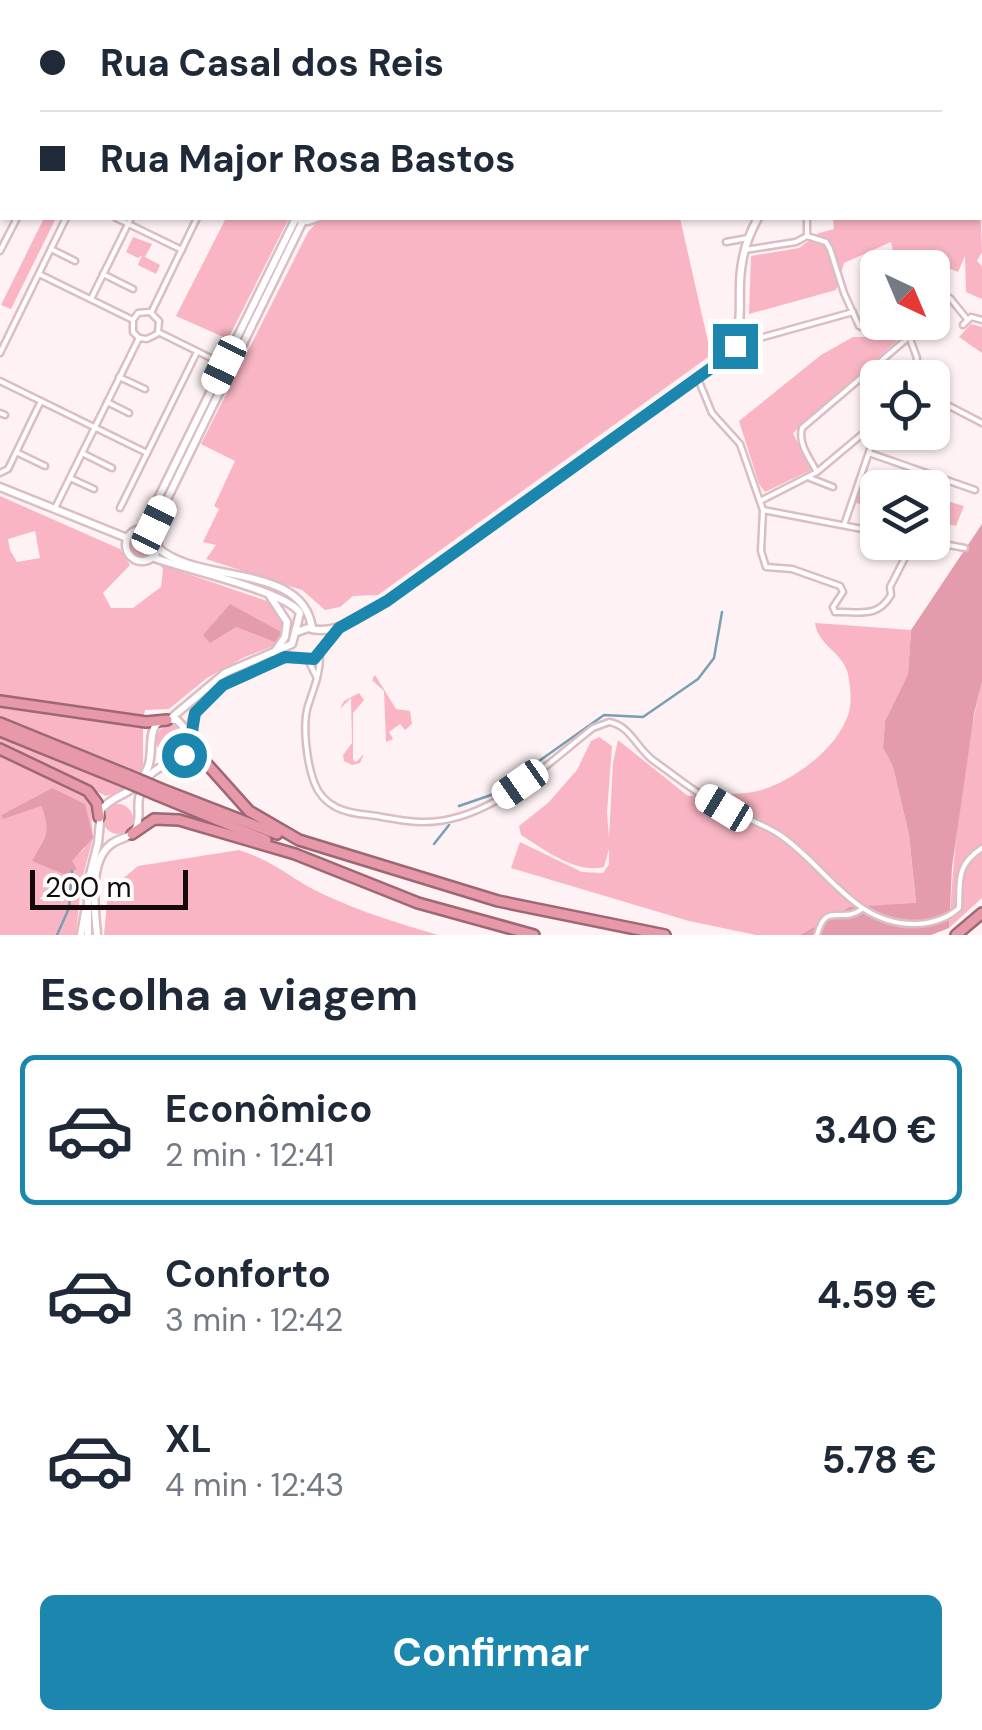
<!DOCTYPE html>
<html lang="pt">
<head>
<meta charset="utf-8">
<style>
  body { margin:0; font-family:"DM Sans",sans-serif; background:#f6f6f7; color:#1f2937; height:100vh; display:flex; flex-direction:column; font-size:38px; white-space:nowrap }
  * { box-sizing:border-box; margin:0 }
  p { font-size:32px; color:#747a83 }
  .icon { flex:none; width:55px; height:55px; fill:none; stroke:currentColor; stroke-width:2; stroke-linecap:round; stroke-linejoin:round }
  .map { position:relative; height:935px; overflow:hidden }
  .side { display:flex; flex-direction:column; background:#fff; flex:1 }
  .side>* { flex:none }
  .banner { position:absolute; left:0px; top:0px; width:982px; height:220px; box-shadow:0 2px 8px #0004; display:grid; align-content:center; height:220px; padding:0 40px; background:#fff }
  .needle { width:65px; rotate:136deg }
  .buttons { position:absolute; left:860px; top:250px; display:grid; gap:20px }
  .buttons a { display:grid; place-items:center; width:90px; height:90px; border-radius:15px; background:#fff; box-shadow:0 2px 8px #0004; font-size:50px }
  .scale { position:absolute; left:30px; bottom:25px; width:158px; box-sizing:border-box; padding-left:10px; border:5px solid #140a0c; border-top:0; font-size:28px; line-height:35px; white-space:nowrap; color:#140a0c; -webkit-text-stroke:8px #fff; paint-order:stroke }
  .end { position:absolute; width:45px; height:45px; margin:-22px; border:12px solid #1b87ae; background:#fff; box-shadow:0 0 0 5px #fff }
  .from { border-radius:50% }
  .car { position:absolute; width:30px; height:60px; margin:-30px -15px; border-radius:12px; box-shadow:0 0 8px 2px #0007; background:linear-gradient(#fff 24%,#345 0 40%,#fff 0 76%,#345 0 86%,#fff 0) }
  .banner b { display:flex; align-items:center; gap:35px; height:95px; font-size:38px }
  .banner b+b { border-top:2px solid #e0e1e3 }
  .banner i { width:25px; height:25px; background:#1f2937 }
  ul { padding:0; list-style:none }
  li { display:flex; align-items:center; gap:30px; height:150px; margin:0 20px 15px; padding:0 20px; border:5px solid transparent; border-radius:15px }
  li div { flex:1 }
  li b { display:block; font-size:38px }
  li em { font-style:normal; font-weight:700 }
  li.active { border-color:#1b87ae }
  li>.icon { width:90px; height:90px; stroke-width:1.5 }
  h2 { padding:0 40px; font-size:45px; line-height:120px }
  .primary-button { display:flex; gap:20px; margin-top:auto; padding:20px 40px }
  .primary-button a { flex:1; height:115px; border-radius:15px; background:#1b87ae; color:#fff; font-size:40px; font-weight:700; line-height:115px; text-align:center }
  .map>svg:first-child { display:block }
</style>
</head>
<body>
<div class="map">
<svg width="982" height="935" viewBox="0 0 982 935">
  <rect width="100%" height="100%" fill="#fef2f4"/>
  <g fill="#f9b5c3" fill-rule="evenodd">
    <polygon points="628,0 850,0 628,2"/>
    <polygon points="980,192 982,252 977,261 982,266 982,299 966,292 965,256 958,272 930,261 896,267 891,242 844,263 836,290 749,314 751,256 799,248 819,233 834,229 833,218 980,218"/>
    <polygon points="44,218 56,218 11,309 1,305"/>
    <polygon points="226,218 289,218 228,339 176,316"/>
    <polygon points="321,218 680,218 711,355 378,595 353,596 340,607 325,610 302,590 206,559 216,545 203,542 219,509 214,506 235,461 201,444 308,232"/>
    <polygon points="133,237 152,244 145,257 160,265 156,274 138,265 142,255 138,258 126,252"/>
    <polygon points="971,324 982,327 982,353 959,337"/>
    <polygon points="899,328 901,337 793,433 811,470 765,492 759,484 739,421 821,355 853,337 866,337"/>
    <polygon points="864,478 898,487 878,488 877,508 856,503"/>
    <path d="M0,496L120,549L130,565L103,593L111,608H133L161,587L163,569L159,564L273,603L283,619V633L236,627L279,644L245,657L207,678L169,709L145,710L143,718L0,697ZM35,531L40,558L17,562L10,550L8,539Z"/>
    <polygon points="933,497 964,506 956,526 933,521"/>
    <circle cx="141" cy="545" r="12"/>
    <path d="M815,623L911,630L908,674L885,721L883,746L893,767L909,835L916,904L849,907L800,935H756L689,921L511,868L520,842L582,872L603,873L609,864V849L604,867C575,874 544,849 521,835L519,826L548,803L577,770L591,741L599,737L612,746L607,813L609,838L613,763L618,740L688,796C710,793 736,796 758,791C792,782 839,748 849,712C852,701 850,685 848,674C843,652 818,646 815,623Z"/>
    <polygon points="375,675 396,709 410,711 412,724 405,730 400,724 389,732 393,739 386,742 384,691 372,680"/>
    <path d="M982,682V898L949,928C954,847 962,761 982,682Z"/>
    <polygon points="359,693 364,700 353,713 353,760 356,762 364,754 360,763 352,765 344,761 343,755 352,743 351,698 340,709 344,701"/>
    <polygon points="0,705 143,727 143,766 140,772 0,716"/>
    <circle cx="171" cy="740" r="15"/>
    <polygon points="0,737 127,789 106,796 0,745"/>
    <path d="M0,754L90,800L93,838L81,883L76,935H0ZM52,788L85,848L71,861L48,833V825L41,806L1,815Z"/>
    <circle cx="118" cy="819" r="15"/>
    <path d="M239,850C265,858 284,872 307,886C348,908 394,922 438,935H104L108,891L138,866Z"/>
  </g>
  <g fill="#e49bab">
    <polygon points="982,524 982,682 974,714 952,867 949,928 931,935 800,935 849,907 916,903 909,835 893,767 883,747 885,721 908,674 911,630"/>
    <polygon points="230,604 283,633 279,644 236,627 210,643 203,635"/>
    <path d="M52,788L85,804L93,838L72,861L77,869L66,875L32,861C46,837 52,833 41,806L3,819L1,815Z"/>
  </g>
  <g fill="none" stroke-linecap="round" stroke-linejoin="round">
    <g stroke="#789fb3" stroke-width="2.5">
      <polyline points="459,806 491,795 604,715 643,717 698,679 714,658 722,612"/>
      <polyline points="434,844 449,825"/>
      <polyline points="57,935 69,908 72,871"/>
    </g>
    <g stroke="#dbbdc3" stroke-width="9">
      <g id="street">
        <polyline points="136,0 137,2"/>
        <polyline points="264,0 264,2"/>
        <polyline points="462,0 466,2"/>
        <polyline points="284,2 287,0"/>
        <polyline points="762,2 765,0"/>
        <polyline points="0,90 2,91"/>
        <polyline points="0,137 2,138"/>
        <polyline points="0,152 2,147"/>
        <polyline points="116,218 182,250"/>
        <polyline points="807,218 807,236 826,242 830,249 844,293 859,326 877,333 896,322"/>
        <polyline points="726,242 748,238"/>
        <polyline points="51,249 75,261"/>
        <polyline points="745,250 796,242 807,236"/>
        <polyline points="0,251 17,218"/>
        <polyline points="39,274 133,320"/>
        <polyline points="103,274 133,289"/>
        <polyline points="932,274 940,300"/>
        <polyline points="91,299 131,218"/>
        <polyline points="932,304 950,298 967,319"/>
        <polyline points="151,313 197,218"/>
        <polyline points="151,313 159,321 158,332"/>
        <polyline points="963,325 971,317 982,320"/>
        <polyline points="158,332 225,365"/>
        <polyline points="139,338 133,332 133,320 138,313 149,312"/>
        <polyline points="139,338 147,339 157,334"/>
        <polyline points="910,339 917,358 913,378"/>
        <polyline points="735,345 853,312"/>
        <polyline points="0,353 66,218"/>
        <polyline points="119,377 145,389"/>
        <polyline points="698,379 712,413 740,444 763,510 878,532"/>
        <polyline points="0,381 147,453"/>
        <polyline points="932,397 982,423"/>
        <polyline points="107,402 129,413"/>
        <polyline points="0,413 5,415"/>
        <polyline points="18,453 45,466"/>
        <polyline points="82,453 112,468"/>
        <polyline points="869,453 975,490"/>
        <path d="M817,472C809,457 798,444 802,428L909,337L902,322"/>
        <polyline points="0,473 8,469 41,401"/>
        <polyline points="70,478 94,489"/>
        <polyline points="810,478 833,487"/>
        <polyline points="760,501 817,472 878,421"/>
        <polyline points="55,508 139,338"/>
        <polyline points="120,508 197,352"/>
        <path d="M763,510L761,551L766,567L792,569L840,586L843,592L833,607L835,612C859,611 877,619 891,595L890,587L913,542"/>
        <polyline points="844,525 878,426"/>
        <polyline points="932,542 965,548"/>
        <path d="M320,655C320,675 314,687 308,706C302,725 307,763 314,782C323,807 345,813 369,815C386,817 404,822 422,822C489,823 544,766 593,728L609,722C630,725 637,749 654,761C677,777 699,796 724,808C743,818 762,823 780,835C827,867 854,926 917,924C934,923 947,919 959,908C960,880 956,865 982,848"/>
        <polyline points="308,660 317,678"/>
        <path d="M817,935C826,900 841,925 862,909"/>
      </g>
    </g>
    <g stroke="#dbbdc3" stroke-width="11">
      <g id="secondary">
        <polyline points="0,48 2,48"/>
        <polyline points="0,54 2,55"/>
        <polyline points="980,73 982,74"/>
        <polyline points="300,220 308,221 317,218"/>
        <polyline points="0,487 127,538"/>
        <polyline points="143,529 296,218"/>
        <circle cx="142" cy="545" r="16"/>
        <polyline points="151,532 303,221"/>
        <path d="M157,547C197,585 303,562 312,628"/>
        <path d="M152,557C183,569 286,591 300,613L292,644L225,673L170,719"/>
        <polyline points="270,596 287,622 285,637 274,653"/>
        <path d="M297,632L308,628C335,637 363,615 387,601L728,356C746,330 737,299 741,270C743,251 749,234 758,218"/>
        <polyline points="81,935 85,912"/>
        <path d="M88,935V882L98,843L101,810C116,791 135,798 148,767C156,747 141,716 177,720L190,734"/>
        <path d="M97,935C95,910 88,863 110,845C118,838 130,839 136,828C141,819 137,808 139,798C147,763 169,768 187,751C193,739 188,725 195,713C211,684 253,665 283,658C293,656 304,660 314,659L338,628"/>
      </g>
    </g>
    <g stroke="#9d6773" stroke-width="14">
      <g id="highway">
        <polyline points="0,701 146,722 167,720"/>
        <polyline points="0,723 128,775"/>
        <polyline points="0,731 124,781"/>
        <polyline points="191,738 198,754 249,811 299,840 498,901 665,935"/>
        <polyline points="0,749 88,791 97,803 99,817"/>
        <polyline points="161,789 277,834"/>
        <polyline points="157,795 266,840"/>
        <polyline points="132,834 154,819 179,820 295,854 418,903 534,935"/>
        <polyline points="956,935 982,913"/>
      </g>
    </g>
    <use href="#street" stroke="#fff" stroke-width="4"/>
    <use href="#secondary" stroke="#fff" stroke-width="6"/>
    <use href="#highway" stroke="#e799aa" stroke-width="9"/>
    <g stroke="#9d6773" stroke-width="14" stroke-linecap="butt">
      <g id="highway-bridge">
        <polyline points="128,775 161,789"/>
        <polyline points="124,781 157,795"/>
      </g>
    </g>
    <use href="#highway-bridge" stroke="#e799aa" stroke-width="9"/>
  </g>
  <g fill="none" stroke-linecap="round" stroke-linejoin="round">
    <polyline stroke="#1b87ae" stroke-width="12" points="184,755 190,744 195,713 223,685 285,657 314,659 339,628 387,601 728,356 735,346"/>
  </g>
</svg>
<div class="buttons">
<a><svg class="needle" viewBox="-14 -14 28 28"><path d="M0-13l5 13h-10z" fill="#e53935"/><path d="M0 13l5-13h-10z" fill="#747a83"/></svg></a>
<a><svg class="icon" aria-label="locate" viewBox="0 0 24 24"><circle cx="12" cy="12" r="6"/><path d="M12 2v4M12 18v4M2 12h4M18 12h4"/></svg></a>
<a><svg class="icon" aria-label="layers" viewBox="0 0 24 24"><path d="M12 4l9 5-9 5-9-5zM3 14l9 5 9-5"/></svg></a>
</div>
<div class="scale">200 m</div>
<i class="end from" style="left:184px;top:755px"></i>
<i class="end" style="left:735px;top:346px"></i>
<i class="car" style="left:224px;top:365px;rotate:206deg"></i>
<i class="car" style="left:154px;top:525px;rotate:26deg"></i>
<i class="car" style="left:520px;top:784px;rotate:235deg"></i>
<i class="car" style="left:724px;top:808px;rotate:301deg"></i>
<div class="banner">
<b><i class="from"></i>Rua Casal dos Reis</b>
<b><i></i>Rua Major Rosa Bastos</b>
</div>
</div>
<section class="side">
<h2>Escolha a viagem</h2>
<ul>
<li class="active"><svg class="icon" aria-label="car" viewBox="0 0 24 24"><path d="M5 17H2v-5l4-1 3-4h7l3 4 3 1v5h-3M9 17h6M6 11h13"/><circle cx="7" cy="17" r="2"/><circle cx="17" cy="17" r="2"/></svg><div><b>Econômico</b><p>2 min · 12:41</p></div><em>3.40 €</em></li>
<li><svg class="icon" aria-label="car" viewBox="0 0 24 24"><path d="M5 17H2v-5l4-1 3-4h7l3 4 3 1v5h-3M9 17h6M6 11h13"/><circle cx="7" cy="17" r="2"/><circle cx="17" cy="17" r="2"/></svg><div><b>Conforto</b><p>3 min · 12:42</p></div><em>4.59 €</em></li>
<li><svg class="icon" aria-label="car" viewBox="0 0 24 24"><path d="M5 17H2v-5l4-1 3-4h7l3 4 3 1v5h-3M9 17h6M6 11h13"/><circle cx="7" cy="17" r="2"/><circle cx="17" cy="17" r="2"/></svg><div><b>XL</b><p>4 min · 12:43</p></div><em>5.78 €</em></li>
</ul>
<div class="primary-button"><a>Confirmar</a></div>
</section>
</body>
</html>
